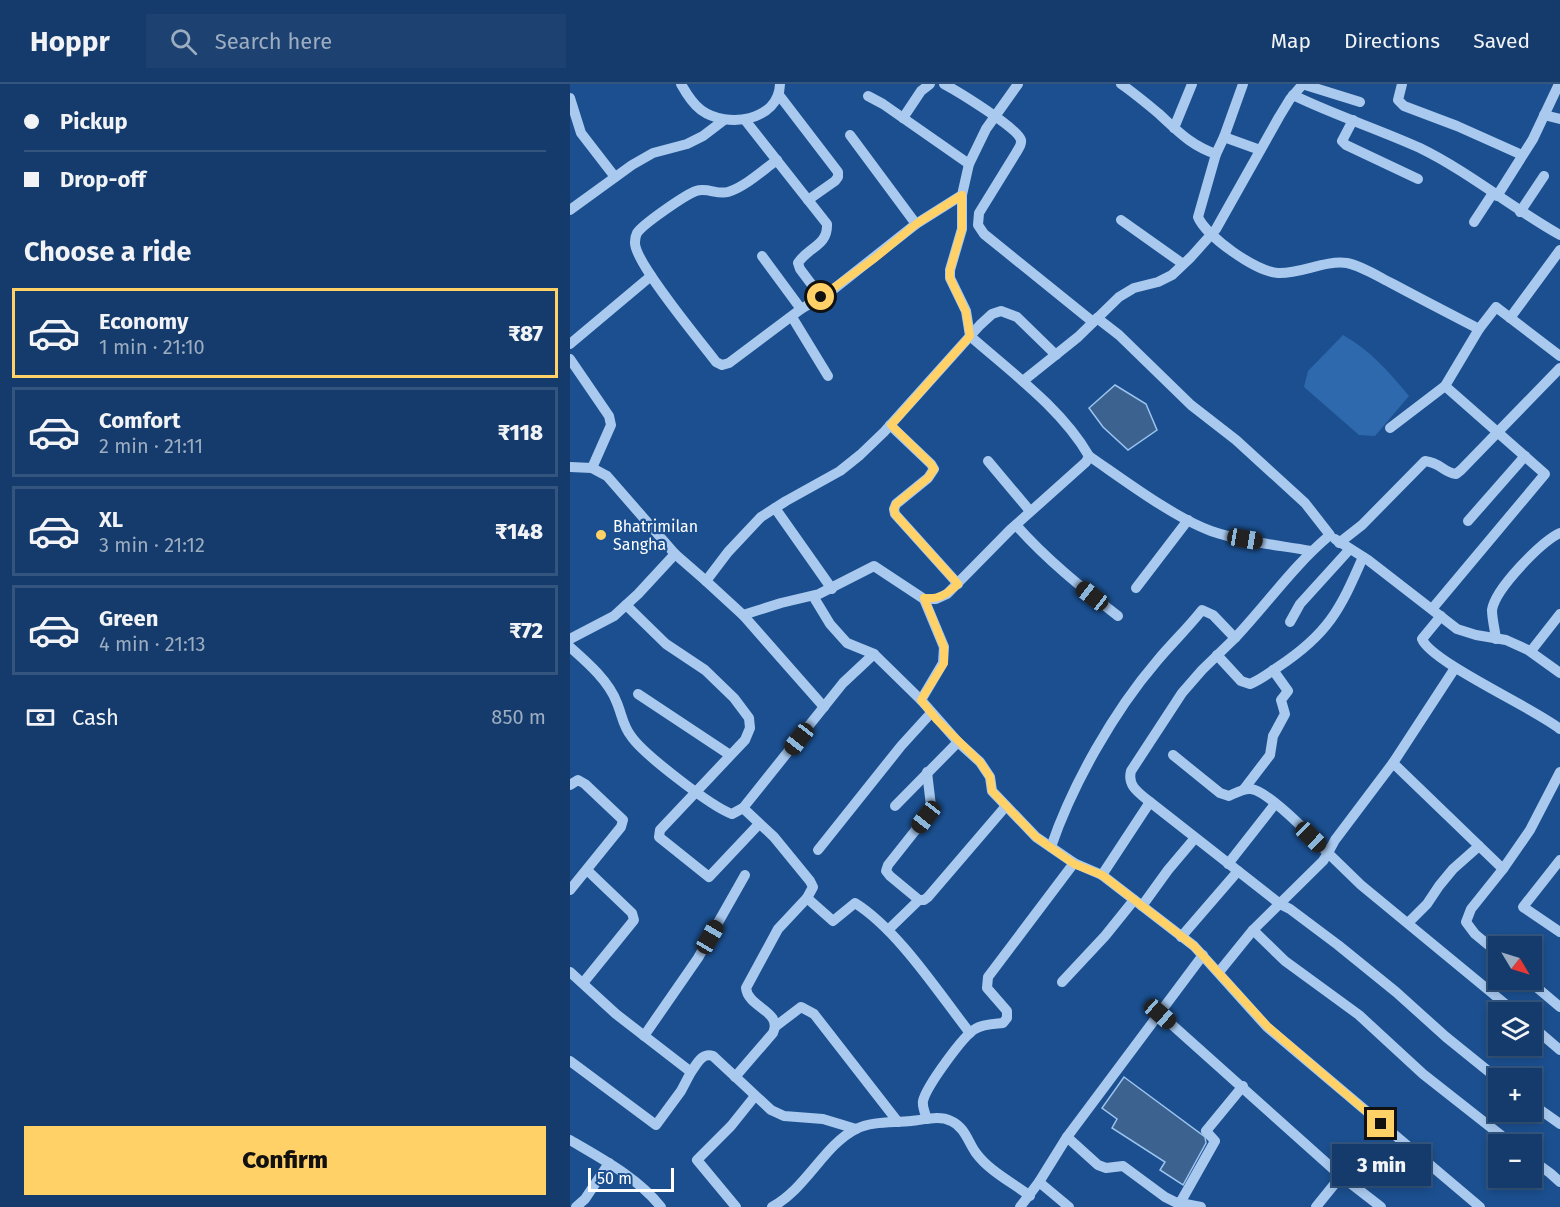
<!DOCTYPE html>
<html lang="en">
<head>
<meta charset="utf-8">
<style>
  body { margin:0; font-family:"Fira Sans",sans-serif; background:#1d4271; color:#f1f3f6; height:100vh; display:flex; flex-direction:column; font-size:22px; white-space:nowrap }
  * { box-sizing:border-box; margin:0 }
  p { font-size:20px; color:#9dadc1 }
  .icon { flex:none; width:33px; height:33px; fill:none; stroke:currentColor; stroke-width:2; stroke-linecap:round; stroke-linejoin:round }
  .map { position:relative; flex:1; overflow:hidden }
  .sheet { display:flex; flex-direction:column; background:#143b6b; width:570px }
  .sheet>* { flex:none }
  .hud { display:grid; align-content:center; height:132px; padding:0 24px; background:#143b6b }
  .needle { width:39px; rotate:128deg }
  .tools { position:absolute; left:918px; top:852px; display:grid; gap:12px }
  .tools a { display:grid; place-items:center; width:54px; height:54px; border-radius:0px; background:#143b6b; box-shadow:0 3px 9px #0003,0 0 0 2px #33557e; font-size:30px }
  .scale { position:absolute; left:18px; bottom:15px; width:86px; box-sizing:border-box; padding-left:6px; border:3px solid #fff; border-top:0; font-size:16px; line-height:21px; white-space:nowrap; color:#fff; -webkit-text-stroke:4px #1b4f8f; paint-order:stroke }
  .end { position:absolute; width:27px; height:27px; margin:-14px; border:8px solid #ffd166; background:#111; box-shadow:0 0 0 3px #111 }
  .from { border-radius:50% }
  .bubble { position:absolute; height:42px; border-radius:0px; background:#143b6b; box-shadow:0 3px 9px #0003,0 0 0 2px #33557e; font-size:20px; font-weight:800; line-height:42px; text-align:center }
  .car { position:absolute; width:18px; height:36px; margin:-18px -9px; border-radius:8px; box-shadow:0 0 4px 2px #0007; background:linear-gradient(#222 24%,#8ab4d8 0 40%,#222 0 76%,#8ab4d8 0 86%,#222 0) }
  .hud b { display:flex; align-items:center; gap:21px; height:57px; font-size:22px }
  .hud b+b { border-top:2px solid #33557e }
  .hud i { width:15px; height:15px; background:#f1f3f6 }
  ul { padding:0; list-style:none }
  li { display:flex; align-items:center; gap:18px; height:90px; margin:0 12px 9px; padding:0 12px; border:3px solid #33557e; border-radius:0px }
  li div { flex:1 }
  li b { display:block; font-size:22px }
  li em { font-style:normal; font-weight:800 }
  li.on { border-color:#ffd166 }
  li>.icon { width:54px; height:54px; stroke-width:1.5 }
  h2 { padding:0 24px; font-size:27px; line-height:72px }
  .pay { display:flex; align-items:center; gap:15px; height:66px; padding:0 24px; font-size:22px }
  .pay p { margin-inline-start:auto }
  .action { display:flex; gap:12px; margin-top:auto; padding:12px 24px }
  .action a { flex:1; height:69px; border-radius:0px; background:#ffd166; color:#111; font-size:24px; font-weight:800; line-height:69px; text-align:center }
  header { display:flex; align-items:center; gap:36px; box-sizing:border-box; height:84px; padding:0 30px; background:#143b6b; border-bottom:2px solid #33557e }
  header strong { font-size:28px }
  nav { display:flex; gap:33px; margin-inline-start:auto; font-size:21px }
  .search { width:420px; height:54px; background:#1d4271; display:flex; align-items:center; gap:15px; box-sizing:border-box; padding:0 21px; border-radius:0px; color:#9dadc1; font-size:22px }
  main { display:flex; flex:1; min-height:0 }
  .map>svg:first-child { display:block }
</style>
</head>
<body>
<header>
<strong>Hoppr</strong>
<div class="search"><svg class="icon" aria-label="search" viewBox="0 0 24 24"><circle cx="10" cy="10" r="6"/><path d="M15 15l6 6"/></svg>Search here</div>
<nav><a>Map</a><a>Directions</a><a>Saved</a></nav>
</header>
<main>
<section class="sheet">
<div class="hud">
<b><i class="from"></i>Pickup</b>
<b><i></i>Drop-off</b>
</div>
<h2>Choose a ride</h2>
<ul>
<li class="on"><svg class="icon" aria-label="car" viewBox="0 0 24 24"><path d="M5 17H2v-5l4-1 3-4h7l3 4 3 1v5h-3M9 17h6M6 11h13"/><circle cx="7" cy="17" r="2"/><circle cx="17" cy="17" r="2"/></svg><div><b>Economy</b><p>1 min · 21:10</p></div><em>₹87</em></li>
<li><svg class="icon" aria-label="car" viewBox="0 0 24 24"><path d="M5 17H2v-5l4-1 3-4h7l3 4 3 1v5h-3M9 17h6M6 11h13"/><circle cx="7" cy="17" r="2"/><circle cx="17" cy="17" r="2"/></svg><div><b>Comfort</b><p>2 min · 21:11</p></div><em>₹118</em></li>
<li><svg class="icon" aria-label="car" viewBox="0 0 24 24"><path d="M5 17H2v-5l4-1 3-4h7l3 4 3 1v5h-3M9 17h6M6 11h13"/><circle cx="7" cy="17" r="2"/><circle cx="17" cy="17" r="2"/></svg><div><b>XL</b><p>3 min · 21:12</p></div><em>₹148</em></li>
<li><svg class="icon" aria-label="car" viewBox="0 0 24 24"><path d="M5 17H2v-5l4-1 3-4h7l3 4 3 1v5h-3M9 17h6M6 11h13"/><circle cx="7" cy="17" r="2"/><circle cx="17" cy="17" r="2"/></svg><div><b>Green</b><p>4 min · 21:13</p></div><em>₹72</em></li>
</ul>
<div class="pay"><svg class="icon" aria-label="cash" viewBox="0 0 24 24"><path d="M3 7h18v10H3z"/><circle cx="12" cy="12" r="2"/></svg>Cash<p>850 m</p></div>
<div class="action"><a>Confirm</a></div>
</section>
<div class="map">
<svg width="990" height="1123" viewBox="0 0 990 1123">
  <rect width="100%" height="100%" fill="#1b4f8f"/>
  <path fill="#2e69ad" d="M773,251C800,266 819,288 839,312L805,352L789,351L734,303L738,287Z"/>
  <g fill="#3c6290" stroke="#9cc4f0" stroke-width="1.5">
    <polygon points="545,301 576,320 587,346 558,366 533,343 519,324"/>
    <polygon points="554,993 635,1053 636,1059 613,1101 590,1086 595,1078 542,1044 547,1035 532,1024"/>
  </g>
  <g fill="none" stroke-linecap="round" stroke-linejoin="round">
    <g stroke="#a9c9ee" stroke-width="10">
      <path d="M111,0C116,9 123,20 131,26C157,45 209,37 210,0"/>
      <path d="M374,0C387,7 448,44 451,56C452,61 448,65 446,69L409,129L408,141L414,150L523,238"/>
      <path d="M551,0C564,9 576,19 588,29C608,47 620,61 646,70L654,53L690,66"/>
      <polyline points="732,0 790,18"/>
      <polyline points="832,0 828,16 834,22 887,42 952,71"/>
      <polyline points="209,11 268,88 268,93 265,97 238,116"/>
      <path d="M723,11C764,31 808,45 850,64C899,88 942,124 990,151"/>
      <polyline points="298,12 313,20 399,80"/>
      <polyline points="0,14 11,49 45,93"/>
      <polyline points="974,31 990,35"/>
      <polyline points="333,34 351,7 360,0"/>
      <path d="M175,36L257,140C258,162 238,163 228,179L230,185L251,213"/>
      <polyline points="783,36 772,57 776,61 848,95"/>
      <polyline points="604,44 622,0"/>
      <polyline points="280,51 346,140"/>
      <polyline points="654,53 673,0"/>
      <path d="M646,70L628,133C636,152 686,188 708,189C731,190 754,176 777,179C792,182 809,193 823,200C851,215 880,230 909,245L926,223L990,272"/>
      <path d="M207,76C193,86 175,103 158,108C147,111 137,103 126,107C115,111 73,140 67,149C66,151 65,156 65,158C63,177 131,258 146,278L152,281L159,279L231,225L260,208L346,140L392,111L399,80L416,45L448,0"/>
      <polyline points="927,112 963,55 989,0"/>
      <polyline points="0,126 62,81 83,69 117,60 133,52 154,36"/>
      <polyline points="950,128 974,92"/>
      <polyline points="551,136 613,180"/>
      <polyline points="904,138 923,109"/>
      <polyline points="192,172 231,225"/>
      <polyline points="222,233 258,292"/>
      <polyline points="940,234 990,166"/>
      <polyline points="0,260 81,192"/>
      <polyline points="0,275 39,332 41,341 22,384 37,392 105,470 136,497"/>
      <polyline points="453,297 508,253 549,213 564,204 588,198 602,191 621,173 646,145 709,33 720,15 733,0"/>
      <polyline points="320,341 361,380 364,385 358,394 326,420 324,425 325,430 388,500"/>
      <polyline points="820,344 875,302 909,245"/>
      <path d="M519,372C554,396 603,433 641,447C673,458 708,461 741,467"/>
      <polyline points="418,377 460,427"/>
      <polyline points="0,383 22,384"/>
      <polyline points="205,424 262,505"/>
      <polyline points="898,437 955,372"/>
      <path d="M446,441C476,475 512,504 548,532"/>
      <polyline points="765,455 798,476 887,545 906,551 936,556 958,566 990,589"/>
      <path d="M769,459L792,441L855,377C871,379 873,388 886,390L891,386L990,284"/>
      <polyline points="566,504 618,436"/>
      <polyline points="243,512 260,540 277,559 304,570 351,616 388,658 410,678 420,693 422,707 466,753 504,779 532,791 624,862 697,943 910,1123"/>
      <polyline points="56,521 96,560 135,586 164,614 179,634 180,644 175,656 90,746 89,753 139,793 189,740"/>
      <polyline points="862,525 975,390 875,302"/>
      <path d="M173,531L211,519L249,510L304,482L354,515H366L377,510L440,446L516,378L519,372C492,325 441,288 400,252L396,227L380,194V186L392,145V111"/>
      <path d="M871,532L852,555C861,578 964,624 990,645"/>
      <polyline points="720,538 730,520 779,466"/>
      <polyline points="0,555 44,532 68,510 105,470"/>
      <path d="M926,555C925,546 922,535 922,526C925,505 971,458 990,449"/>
      <path d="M0,563C17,578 39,597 47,619C52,631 53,642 61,652C73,670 142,723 162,730L173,724L273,599L304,570"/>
      <polyline points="961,567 990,530"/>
      <path d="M647,571L671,597L680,600C690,596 699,589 708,583C758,550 770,526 793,473"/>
      <polyline points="68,610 160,671"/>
      <polyline points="351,616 373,579 374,563 354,515"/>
      <polyline points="254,623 173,531 136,497 158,468 191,433 216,417 270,387 290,371 314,348 410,241 422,230 431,227 447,233 486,271"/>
      <path d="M603,671L650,709L659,712C666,709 674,704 681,705C699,707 744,755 758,769L765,756L823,679L933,785L901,825L896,838L905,850L928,869"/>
      <polyline points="823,679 885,584"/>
      <polyline points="357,688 361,722 356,733 318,781 316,787 320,792 349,816 354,816 358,813 436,722"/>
      <polyline points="0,701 8,696 15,700 53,736 51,743 0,806"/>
      <polyline points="674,705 700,671 703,652 715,630 711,616 718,607 703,586"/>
      <path d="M580,718C569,709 557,702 561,687L612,609L632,586L665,554"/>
      <polyline points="325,722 388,658"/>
      <path d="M481,763C502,701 544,627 587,577C601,560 618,544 632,526L643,531L665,554C697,520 724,481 760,451L735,419L666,356L621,321L549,251L527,234"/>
      <polyline points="248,766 331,662 361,629"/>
      <polyline points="990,776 953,823 990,848"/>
      <polyline points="658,780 705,720"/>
      <polyline points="933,785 960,746 990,688"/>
      <polyline points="532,791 580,718 710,820 720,825 768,861 826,908 876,953 928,995"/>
      <path d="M237,814L263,837L285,819C328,846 368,908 400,949"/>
      <polyline points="572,822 598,786 625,754"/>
      <polyline points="838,839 857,820 869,802 883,785 909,762"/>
      <polyline points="318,846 349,816"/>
      <polyline points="683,846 715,877 789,931 853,990 942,1060"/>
      <polyline points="611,853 668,787"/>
      <polyline points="0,888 46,930 121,988 111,1007 86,1041 0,977"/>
      <polyline points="649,888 683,846 753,777 758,769 791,801 945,928"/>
      <polyline points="958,896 990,923"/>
      <polyline points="492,898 535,852 564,816"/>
      <polyline points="13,899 64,836 62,829 17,786"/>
      <polyline points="590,930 771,1092 811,1123"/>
      <polyline points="206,942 231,923 244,930 328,1038"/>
      <polyline points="962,942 990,966"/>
      <polyline points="74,952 128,874 175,791"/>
      <path d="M121,988C127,980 132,968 143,972L201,1026L214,1032L253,1035L286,1045"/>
      <path d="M165,993L203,949C213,927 178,924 176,904L208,845L237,814L243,803L240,797L204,753L173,724"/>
      <polyline points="962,1020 990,1040"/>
      <path d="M357,1035C355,1029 352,1023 353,1017C356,1003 393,952 405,945C413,940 425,940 433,939L437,934V927L417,904L418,893L504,779"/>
      <polyline points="497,1053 528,1081 536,1084 553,1082 595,1113 605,1118 631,1123"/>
      <path d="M0,1056C32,1075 67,1093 91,1123"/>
      <polyline points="962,1076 980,1089 990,1098"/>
      <polyline points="469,1098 499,1123"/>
      <polyline points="610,1119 645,1057 636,1047 673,1002"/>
      <polyline points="6,1123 15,1115 39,1079"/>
      <polyline points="166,1123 127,1076 161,1042 185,1012"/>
      <path d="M202,1123C236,1105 254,1061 286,1045C302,1037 323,1039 341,1037C354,1036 369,1031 381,1037C395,1043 398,1058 406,1069C419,1087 443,1099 460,1112"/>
      <polyline points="450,1123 469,1098 497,1053 633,871"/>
      <polyline points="746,1123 771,1092"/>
    </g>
  </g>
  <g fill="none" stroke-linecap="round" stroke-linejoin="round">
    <path stroke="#ffd166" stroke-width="8" d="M251,213L305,174L346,140L392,111V145L380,186V194L396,228L400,252L321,341L361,380L364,385L358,394L326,420L324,425L325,430L388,500C377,510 369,516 354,514L374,563V579L351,616L367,636L410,678L420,693L422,707L466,753L504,780L532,791L624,862L697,942L811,1040"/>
  </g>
  <circle fill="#ffd166" stroke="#1b4f8f" stroke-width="2" cx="31" cy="451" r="6"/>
  <g text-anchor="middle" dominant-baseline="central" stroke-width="4.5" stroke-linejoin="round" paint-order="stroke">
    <g font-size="16" fill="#fff" stroke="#1b4f8f" text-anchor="start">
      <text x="43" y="442">Bhatrimilan<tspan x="43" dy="18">Sangha</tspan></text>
    </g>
  </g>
</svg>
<div class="tools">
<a><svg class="needle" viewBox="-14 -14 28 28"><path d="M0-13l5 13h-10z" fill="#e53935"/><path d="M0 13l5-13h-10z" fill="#9dadc1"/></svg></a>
<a><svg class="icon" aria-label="layers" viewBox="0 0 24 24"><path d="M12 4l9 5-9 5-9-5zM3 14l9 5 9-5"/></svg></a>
<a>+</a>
<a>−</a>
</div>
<div class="scale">50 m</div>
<i class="end from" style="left:251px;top:213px"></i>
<i class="end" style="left:811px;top:1040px"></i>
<div class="bubble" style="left:762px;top:1060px;width:99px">3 min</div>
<i class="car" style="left:675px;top:455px;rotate:100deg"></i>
<i class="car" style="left:522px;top:512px;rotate:308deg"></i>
<i class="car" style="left:229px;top:655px;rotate:218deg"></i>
<i class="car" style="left:356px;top:733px;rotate:218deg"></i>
<i class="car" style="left:741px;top:753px;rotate:134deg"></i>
<i class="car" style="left:140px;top:853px;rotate:30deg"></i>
<i class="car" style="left:590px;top:930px;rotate:131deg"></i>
</div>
</main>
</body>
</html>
